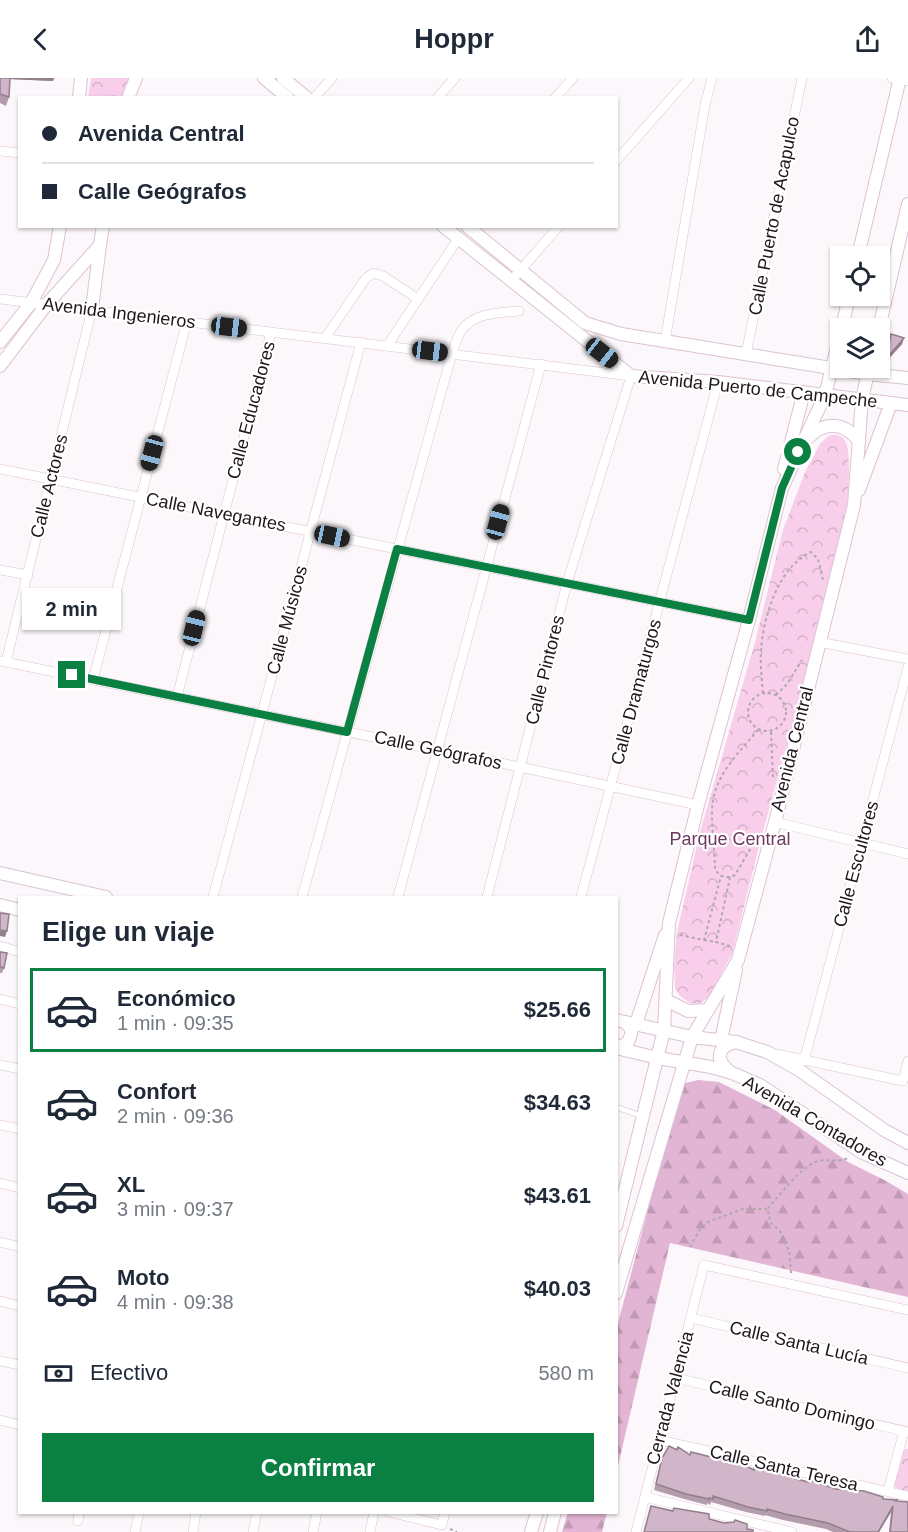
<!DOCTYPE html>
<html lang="es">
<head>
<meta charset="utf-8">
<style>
  body { margin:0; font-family:Arial,sans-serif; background:#f6f6f7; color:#1f2937; height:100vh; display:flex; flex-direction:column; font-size:22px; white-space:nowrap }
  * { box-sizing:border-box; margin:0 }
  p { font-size:20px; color:#747a83 }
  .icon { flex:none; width:33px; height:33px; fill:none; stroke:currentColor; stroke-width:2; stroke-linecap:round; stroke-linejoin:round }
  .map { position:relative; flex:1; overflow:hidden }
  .panel { position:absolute; left:18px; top:818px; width:600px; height:618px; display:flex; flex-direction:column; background:#fff; border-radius:0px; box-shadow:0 2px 4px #0004 }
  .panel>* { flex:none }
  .banner { position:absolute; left:18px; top:18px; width:600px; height:132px; border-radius:0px; box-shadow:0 2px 4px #0004; display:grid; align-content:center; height:132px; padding:0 24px; background:#fff }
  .fabs { position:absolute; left:830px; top:168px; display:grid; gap:12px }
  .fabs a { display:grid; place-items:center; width:60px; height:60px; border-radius:0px; background:#fff; box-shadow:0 2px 4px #0004; font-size:30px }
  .end { position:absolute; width:27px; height:27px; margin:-14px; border:8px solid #0b8043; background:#fff; box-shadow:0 0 0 3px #fff }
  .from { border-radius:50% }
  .bubble { position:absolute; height:42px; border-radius:0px; background:#fff; box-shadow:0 2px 4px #0004; font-size:20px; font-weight:700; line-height:42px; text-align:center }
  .car { position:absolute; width:18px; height:36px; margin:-18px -9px; border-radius:8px; box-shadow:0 0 4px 2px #0007; background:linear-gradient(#222 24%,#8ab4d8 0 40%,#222 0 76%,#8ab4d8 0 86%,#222 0) }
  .banner b { display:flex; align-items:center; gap:21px; height:57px; font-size:22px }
  .banner b+b { border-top:2px solid #e0e1e3 }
  .banner i { width:15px; height:15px; background:#1f2937 }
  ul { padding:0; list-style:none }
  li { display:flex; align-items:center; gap:18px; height:84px; margin:0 12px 9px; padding:0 12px; border:3px solid transparent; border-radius:0px }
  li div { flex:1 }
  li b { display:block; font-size:22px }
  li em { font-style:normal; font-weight:700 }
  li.active { border-color:#0b8043 }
  li>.icon { width:54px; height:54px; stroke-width:1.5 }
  h2 { padding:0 24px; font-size:27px; line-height:72px }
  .pay { display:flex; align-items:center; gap:15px; height:66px; padding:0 24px; font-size:22px }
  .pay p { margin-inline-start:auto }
  .action { display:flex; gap:12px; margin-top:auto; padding:12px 24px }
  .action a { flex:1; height:69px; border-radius:0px; background:#0b8043; color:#fff; font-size:24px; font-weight:700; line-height:69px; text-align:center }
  header { display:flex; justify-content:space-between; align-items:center; height:78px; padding:0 24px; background:#fff; font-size:27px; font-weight:700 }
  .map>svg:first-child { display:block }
</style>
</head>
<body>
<header><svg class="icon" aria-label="back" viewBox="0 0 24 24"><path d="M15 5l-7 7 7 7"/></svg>Hoppr<svg class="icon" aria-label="share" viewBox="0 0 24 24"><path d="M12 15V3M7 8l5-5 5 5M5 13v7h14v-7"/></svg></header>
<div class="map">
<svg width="908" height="1454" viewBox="0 0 908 1454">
  <defs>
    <pattern id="forest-firs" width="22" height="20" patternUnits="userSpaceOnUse" patternTransform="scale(1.5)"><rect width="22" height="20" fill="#e2b5d4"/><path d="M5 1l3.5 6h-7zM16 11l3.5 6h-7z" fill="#c19bb6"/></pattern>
    <pattern id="park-crowns" width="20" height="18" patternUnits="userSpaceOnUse" patternTransform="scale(1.5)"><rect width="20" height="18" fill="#f8ceeb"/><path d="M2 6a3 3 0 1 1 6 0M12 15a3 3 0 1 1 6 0" fill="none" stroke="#d4b0c9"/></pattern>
  </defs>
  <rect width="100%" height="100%" fill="#fcf7fa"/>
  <g fill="url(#forest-firs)">
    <polygon points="698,1002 719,1004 775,1032 848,1084 886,1103 908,1116 908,1219 670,1165 617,1392 617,1249 681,1006"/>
    <polygon points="568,1434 607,1434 602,1454 562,1454"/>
  </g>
  <g fill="url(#park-crowns)">
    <polygon points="91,0 130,0 122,19 88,20"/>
    <path d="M831,357C836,357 841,357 844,361C854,372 846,435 845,451L761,761L732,876L709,919L699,926L690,925L680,918L675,911L674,887L677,854L700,754L755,564L783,452L805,394L820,366L826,360Z"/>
    <polygon points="908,1371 908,1414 891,1408 891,1403 897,1402 892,1402 894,1372"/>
  </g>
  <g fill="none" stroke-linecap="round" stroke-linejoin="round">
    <g stroke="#dcc2d4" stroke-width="6">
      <polyline id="lane" points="616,1029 642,1038"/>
    </g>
    <g stroke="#dcc2d4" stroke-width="10">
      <g id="street">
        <polyline points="892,0 908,3"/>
        <polyline points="314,20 332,0"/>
        <polyline points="437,20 455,0"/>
        <polyline points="555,20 573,0"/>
        <polyline points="0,73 20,75"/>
        <polyline points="616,83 689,0"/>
        <polyline points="511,203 559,148"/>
        <polyline points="0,221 631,298 567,505 487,819"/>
        <polyline points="325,260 366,200 374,195 383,198 418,221"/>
        <polyline points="665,263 705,27 712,0"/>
        <polyline points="387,268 458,161"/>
        <polyline points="746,276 802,0"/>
        <polyline points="0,391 749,542"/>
        <polyline points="0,492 28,497"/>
        <polyline points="819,564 908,581"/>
        <polyline points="0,583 520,689 698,727"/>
        <polyline points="6,584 92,231"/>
        <polyline points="93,602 187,243"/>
        <polyline points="177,619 271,254"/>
        <polyline points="775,744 908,776"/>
        <polyline points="213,819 361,264"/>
        <path d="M302,819L452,275C455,268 457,259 461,253C474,234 499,235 519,233"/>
        <polyline points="398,819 541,286"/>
        <polyline points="581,819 718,304"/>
        <polyline points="0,868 20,874"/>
        <polyline points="0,921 20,926"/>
        <polyline points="776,976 903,1003 908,983"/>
        <polyline points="804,983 908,589"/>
        <polyline points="0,987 20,991"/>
        <polyline points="0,1047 20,1051"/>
        <polyline points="0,1105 20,1110"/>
        <polyline points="0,1164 20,1169"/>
        <polyline points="0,1223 20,1228"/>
        <polyline points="691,1240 908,1290"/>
        <polyline points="0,1283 20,1287"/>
        <polyline points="676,1300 908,1354"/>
        <polyline points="0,1342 20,1347"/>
        <polyline points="659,1362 908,1418"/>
        <polyline points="888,1413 904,1353"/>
        <polyline points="645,1419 792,1454"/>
        <polyline points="389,1434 442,1447 445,1434"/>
        <polyline points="78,1443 79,1434"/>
        <polyline points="135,1454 139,1434"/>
        <polyline points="193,1454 196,1434"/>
        <polyline points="253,1454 257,1434"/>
        <polyline points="313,1454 317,1434"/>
        <polyline points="370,1454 374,1434"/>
        <polyline points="636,1454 704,1187 908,1232"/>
      </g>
    </g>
    <g stroke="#dcc2d4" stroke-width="14">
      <g id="secondary">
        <polyline points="264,0 288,20"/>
        <polyline points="283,0 307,20"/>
        <polyline points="79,20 81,0"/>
        <polyline points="128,20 136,0"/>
        <polyline points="443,148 631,298 718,304 908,327"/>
        <polyline points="467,148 585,245 621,256 868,296 908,300"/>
        <polyline points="858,178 900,0"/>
        <polyline points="92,231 100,167"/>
        <polyline points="842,250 849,218"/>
        <polyline points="879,250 908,126"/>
        <polyline points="0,264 31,225 54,182 60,148"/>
        <polyline points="0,288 47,226 100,167 103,148"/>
        <path d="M807,361C824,343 843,343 859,363"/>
        <polyline points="784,391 804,314"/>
        <polyline points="859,412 891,325"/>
        <polyline points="0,795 106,819"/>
        <polyline points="0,827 20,832"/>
        <polyline points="666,922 688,933 708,932"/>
        <polyline points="616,942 692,959 736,964 767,974 799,992 884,1052 908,1065"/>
        <polyline points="636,946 665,857"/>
        <polyline points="721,962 736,892"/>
        <path d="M616,969L627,966C632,956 634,952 625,944"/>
        <polyline points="616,970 658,980 711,989 732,995 760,1007 861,1074 908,1095"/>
        <path d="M730,994C715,982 716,969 736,964"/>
        <polyline points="616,1148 664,952 669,845 698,727 749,542 782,410 825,317 840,258"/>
        <polyline points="616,1215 692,959 738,882 775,744 854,427 862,321 869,290"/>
        <polyline points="531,1454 537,1434"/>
        <polyline points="550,1454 555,1434"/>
      </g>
    </g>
    <g stroke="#afa8ad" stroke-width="2" stroke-dasharray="3 3" stroke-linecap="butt">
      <circle cx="767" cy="634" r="19"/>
      <path d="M763,615C762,601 760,587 761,573C763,540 778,489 811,474L818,481L823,502"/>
      <polyline points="776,617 787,606 802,582"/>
      <path d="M758,652C741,672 718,694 713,722C710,742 715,771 715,791C719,799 727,801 735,797L759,756"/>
      <polyline points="771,654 773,702"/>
      <polyline points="680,857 704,862 721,798"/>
      <polyline points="704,862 716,864"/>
      <polyline points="730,868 716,864 730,799"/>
      <polyline points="690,1169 699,1153 708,1144 743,1131 767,1131"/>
      <path d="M791,1195L789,1172L784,1165L780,1153L771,1145L767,1131C782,1115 795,1095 815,1084C825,1080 838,1085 848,1080"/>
      <polyline points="450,1451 457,1454"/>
    </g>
    <use href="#lane" stroke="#fff" stroke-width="4.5"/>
    <use href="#street" stroke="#fff" stroke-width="9"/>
    <use href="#secondary" stroke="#fff" stroke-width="12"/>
  </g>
  <g fill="#b39dac">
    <polygon points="0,0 54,0 53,3 10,1 9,19 6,28 0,25"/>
    <polygon points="891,256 904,260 902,266 884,286 889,262"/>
    <polygon points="0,874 4,890 2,895 0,895"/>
    <polygon points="677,1372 690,1377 730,1384 754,1392 772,1394 836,1411 896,1423 908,1454 889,1454 891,1434 879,1454 833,1454 826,1451 783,1442 765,1437 765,1438 746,1434 711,1424 710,1427 707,1425 707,1427 684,1421 654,1412 662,1380"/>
  </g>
  <g fill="#927f8c">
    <polygon points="7,0 54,0 53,3 7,1"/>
    <polygon points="904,260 902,266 884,286 886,281"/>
    <polygon points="0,852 7,853 5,859 0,858"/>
    <polygon points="893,1428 891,1434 879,1454 878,1454"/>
  </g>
  <g fill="#d0b6c8" stroke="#927f8c" stroke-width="1.5">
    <polygon points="0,0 10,0 9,19 0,16"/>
    <polygon points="891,256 904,260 886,281"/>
    <polygon points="0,835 9,836 7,853 0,852"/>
    <polygon points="0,874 7,875 4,890 0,889"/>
    <polygon points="669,1368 677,1372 678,1369 690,1377 691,1374 715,1380 724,1379 730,1384 731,1381 754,1392 754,1390 758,1392 762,1386 773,1388 772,1394 808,1404 809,1402 836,1411 864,1413 883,1419 883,1421 897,1422 896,1423 908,1424 908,1454 890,1454 893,1428 878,1454 850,1454 828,1445 785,1436 767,1431 767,1433 748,1429 713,1418 713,1421 709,1420 709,1421 686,1416 656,1406 662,1380"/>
    <polygon points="651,1428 673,1433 674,1430 709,1436 709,1441 724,1445 734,1444 735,1442 747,1446 747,1451 753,1452 753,1454 644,1454"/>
  </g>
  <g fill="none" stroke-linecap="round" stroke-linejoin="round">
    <polyline stroke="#0b8043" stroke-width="8" points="72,597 347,654 397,471 749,542 782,410 798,374"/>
  </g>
  <g text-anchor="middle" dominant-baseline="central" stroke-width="4.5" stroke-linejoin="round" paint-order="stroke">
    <g font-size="18" fill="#1f161d" stroke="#fff">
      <text transform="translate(774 138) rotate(-79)">Calle Puerto de Acapulco</text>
      <text transform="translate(119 235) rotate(7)">Avenida Ingenieros</text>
      <text transform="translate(758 311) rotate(6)">Avenida Puerto de Campeche</text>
      <text transform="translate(251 332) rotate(-75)">Calle Educadores</text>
      <text transform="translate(49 408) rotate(-76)">Calle Actores</text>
      <text transform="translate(216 434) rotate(11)">Calle Navegantes</text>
      <text transform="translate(287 542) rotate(-75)">Calle Músicos</text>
      <text transform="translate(545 592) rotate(-76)">Calle Pintores</text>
      <text transform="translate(636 614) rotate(-75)">Calle Dramaturgos</text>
      <text transform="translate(792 671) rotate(-76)">Avenida Central</text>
      <text transform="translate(438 672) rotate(12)">Calle Geógrafos</text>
      <text transform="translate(856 786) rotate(-75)">Calle Escultores</text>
      <text transform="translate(815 1043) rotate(30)">Avenida Contadores</text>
      <text transform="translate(799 1265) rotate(13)">Calle Santa Lucía</text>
      <text transform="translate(670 1320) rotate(-75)">Cerrada Valencia</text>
      <text transform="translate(792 1327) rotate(13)">Calle Santo Domingo</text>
      <text transform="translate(784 1390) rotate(13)">Calle Santa Teresa</text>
    </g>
    <g font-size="18" fill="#6d3760" stroke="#fff">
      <text x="730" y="761">Parque Central</text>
    </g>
  </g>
</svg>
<div class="fabs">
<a><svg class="icon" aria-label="locate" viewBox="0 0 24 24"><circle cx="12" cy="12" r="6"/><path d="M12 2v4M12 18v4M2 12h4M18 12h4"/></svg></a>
<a><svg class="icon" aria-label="layers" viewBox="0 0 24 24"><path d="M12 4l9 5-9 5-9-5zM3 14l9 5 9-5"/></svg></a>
</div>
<i class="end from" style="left:798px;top:374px"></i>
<i class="end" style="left:72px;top:597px"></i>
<div class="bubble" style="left:22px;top:510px;width:99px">2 min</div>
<i class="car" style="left:229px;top:249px;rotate:97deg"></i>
<i class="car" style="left:430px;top:273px;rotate:97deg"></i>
<i class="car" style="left:602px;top:275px;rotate:128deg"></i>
<i class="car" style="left:152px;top:375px;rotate:195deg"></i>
<i class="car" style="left:498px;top:444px;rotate:15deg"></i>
<i class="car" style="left:332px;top:458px;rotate:102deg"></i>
<i class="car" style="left:194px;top:550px;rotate:14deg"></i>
<div class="banner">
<b><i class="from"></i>Avenida Central</b>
<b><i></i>Calle Geógrafos</b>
</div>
<section class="panel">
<h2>Elige un viaje</h2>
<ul>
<li class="active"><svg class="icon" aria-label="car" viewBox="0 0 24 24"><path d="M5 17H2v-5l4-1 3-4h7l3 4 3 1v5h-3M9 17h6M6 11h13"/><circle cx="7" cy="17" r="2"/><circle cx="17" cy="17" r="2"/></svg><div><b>Económico</b><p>1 min · 09:35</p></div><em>$25.66</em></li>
<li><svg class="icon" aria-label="car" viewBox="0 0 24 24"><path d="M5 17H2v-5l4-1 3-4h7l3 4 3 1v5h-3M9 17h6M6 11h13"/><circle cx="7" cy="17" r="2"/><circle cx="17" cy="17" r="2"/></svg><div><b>Confort</b><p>2 min · 09:36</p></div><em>$34.63</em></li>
<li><svg class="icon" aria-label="car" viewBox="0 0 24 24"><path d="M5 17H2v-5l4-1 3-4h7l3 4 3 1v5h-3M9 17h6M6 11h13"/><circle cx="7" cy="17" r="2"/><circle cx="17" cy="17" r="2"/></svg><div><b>XL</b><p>3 min · 09:37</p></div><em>$43.61</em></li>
<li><svg class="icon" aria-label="car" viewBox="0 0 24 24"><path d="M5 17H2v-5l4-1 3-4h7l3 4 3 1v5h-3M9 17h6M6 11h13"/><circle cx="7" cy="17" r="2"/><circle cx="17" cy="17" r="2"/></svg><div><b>Moto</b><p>4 min · 09:38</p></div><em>$40.03</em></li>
</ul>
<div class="pay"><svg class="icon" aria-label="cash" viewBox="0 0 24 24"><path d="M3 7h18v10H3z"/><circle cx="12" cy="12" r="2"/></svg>Efectivo<p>580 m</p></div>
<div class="action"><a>Confirmar</a></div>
</section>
</div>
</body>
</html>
